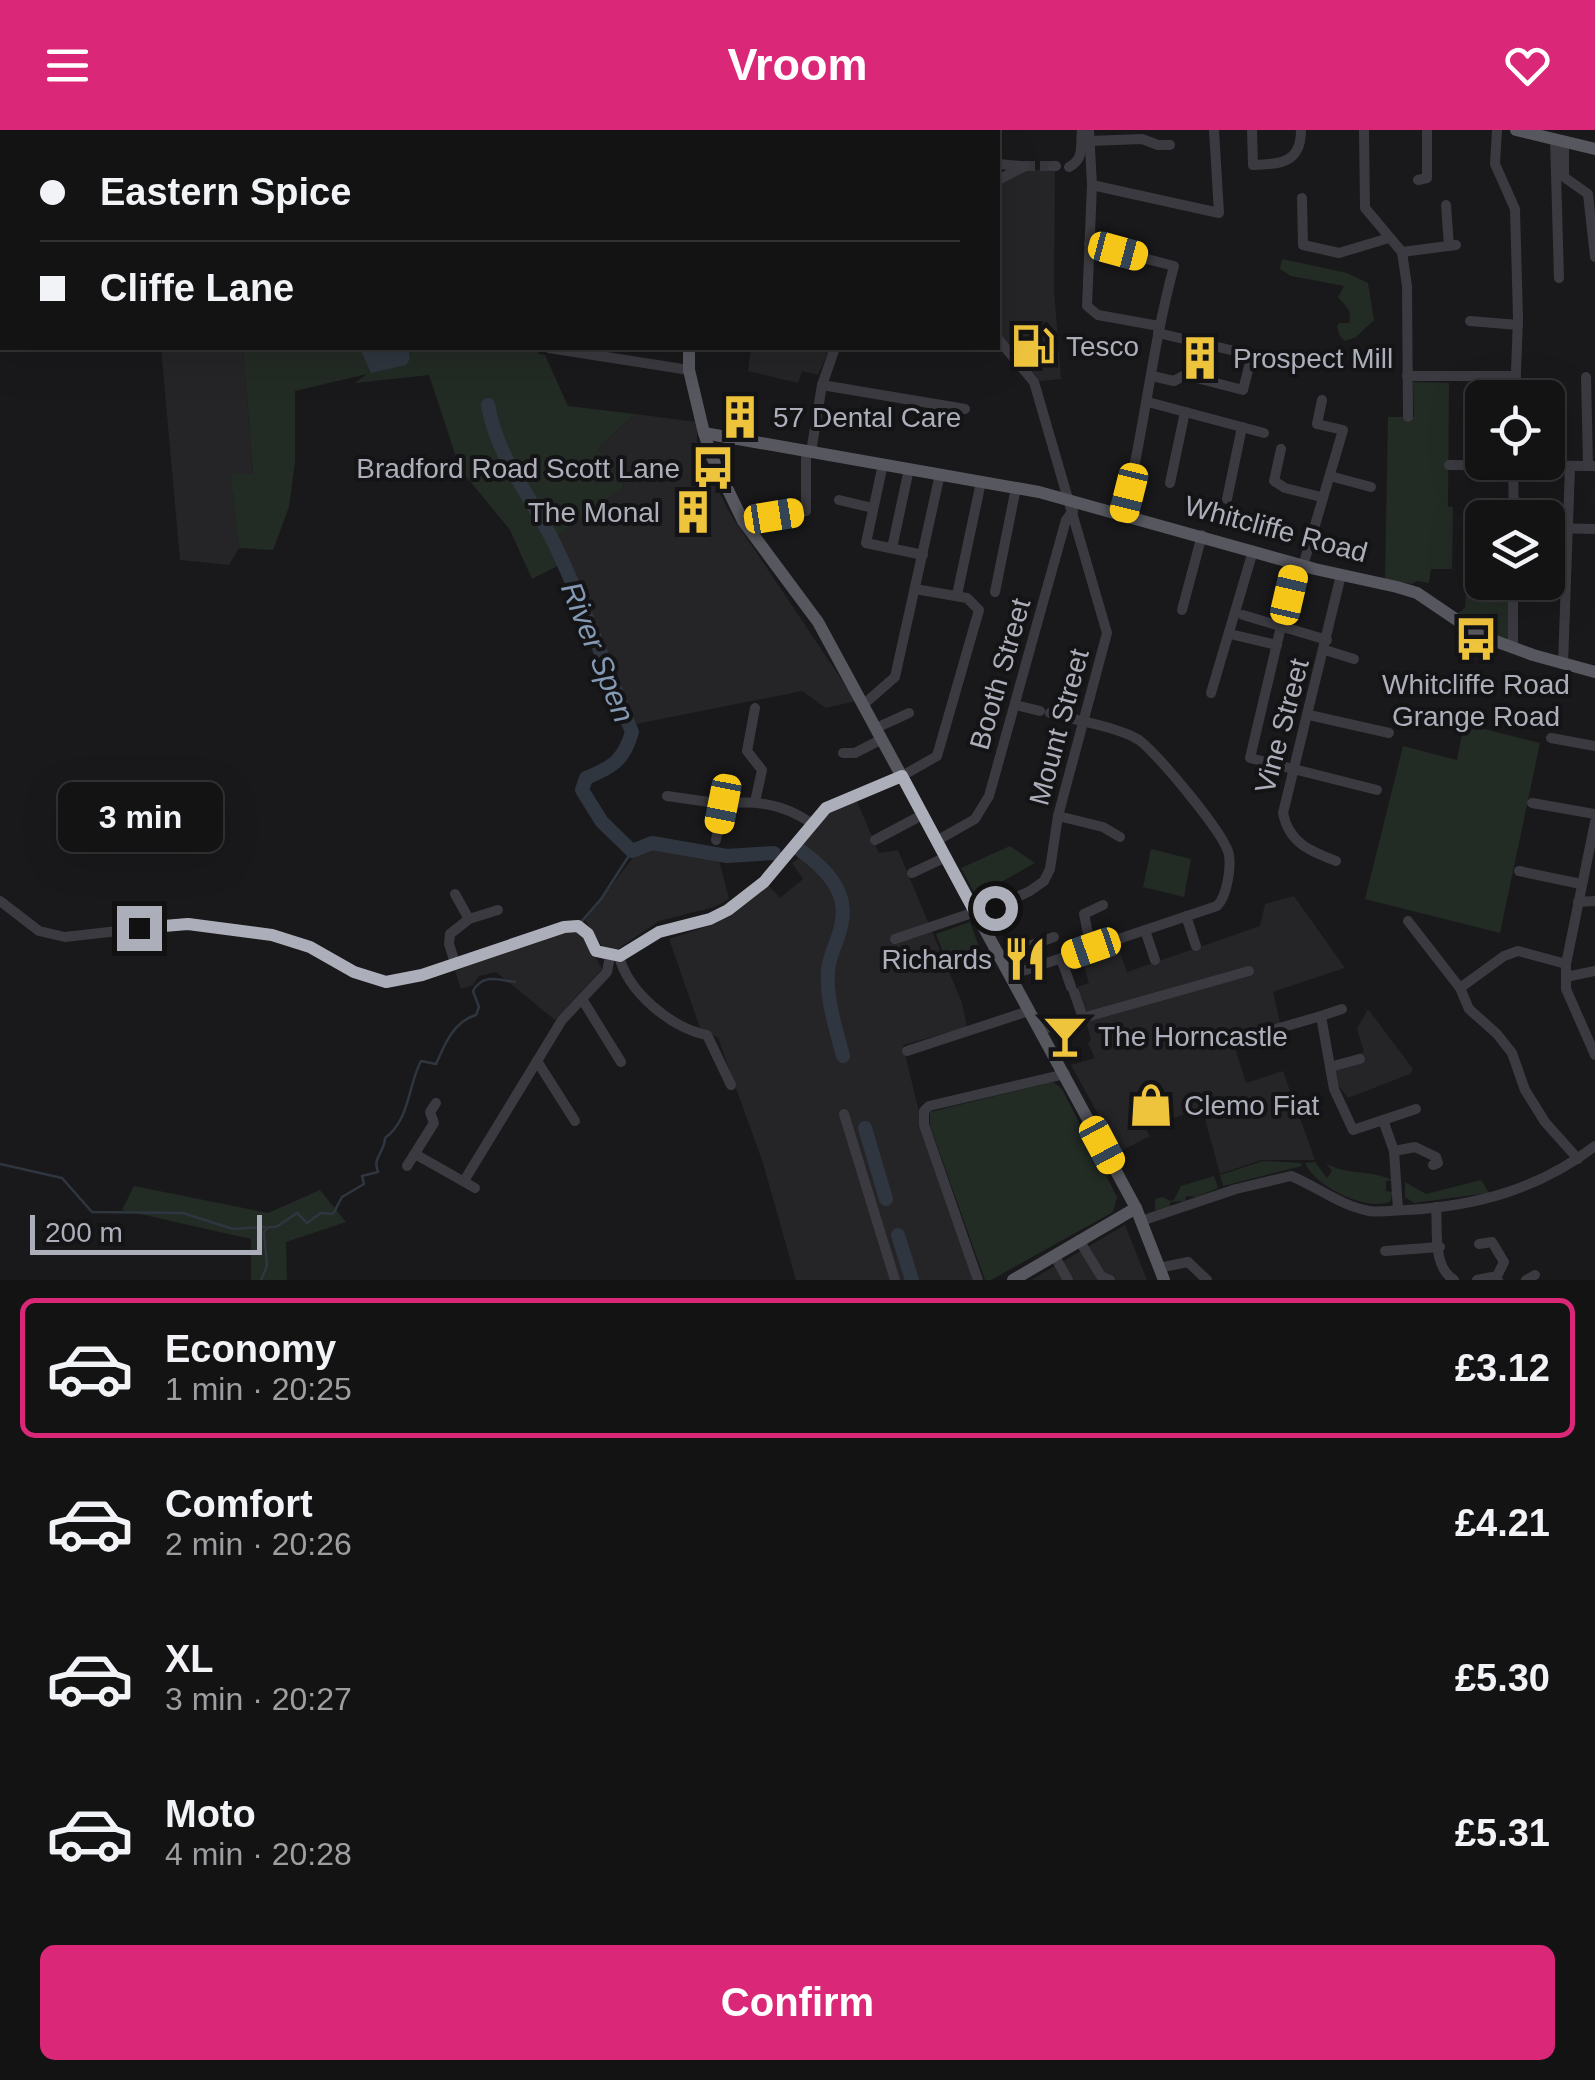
<!DOCTYPE html>
<html lang="en">
<head>
<meta charset="utf-8">
<style>
  body { margin:0; font-family:Arial,sans-serif; background:#1c1c1d; color:#f1f3f6; height:100vh; display:flex; flex-direction:column; font-size:38px; white-space:nowrap }
  * { box-sizing:border-box; margin:0 }
  p { font-size:32px; color:#9d9ea0 }
  .icon { flex:none; width:55px; height:55px; fill:none; stroke:currentColor; stroke-width:2; stroke-linecap:round; stroke-linejoin:round }
  .map { position:relative; height:1150px; overflow:hidden }
  .details { display:flex; flex-direction:column; background:#131314; flex:1 }
  .details>* { flex:none }
  .banner { position:absolute; left:0px; top:0px; width:1000px; height:220px; box-shadow:0 10px 40px #0002,0 0 0 2px #323234; display:grid; align-content:center; height:220px; padding:0 40px; background:#131314 }
  .buttons { position:absolute; left:1465px; top:250px; display:grid; gap:20px }
  .buttons a { display:grid; place-items:center; width:100px; height:100px; border-radius:15px; background:#131314; box-shadow:0 10px 40px #0002,0 0 0 2px #323234; font-size:50px }
  .scale { position:absolute; left:30px; bottom:25px; width:232px; box-sizing:border-box; padding-left:10px; border:5px solid #acafba; border-top:0; font-size:28px; line-height:35px; white-space:nowrap; color:#acafba; -webkit-text-stroke:8px #141416; paint-order:stroke }
  .end { position:absolute; width:45px; height:45px; margin:-22px; border:12px solid #acafba; background:#111; box-shadow:0 0 0 5px #111 }
  .from { border-radius:50% }
  .bubble { position:absolute; height:70px; border-radius:15px; background:#131314; box-shadow:0 10px 40px #0002,0 0 0 2px #323234; font-size:32px; font-weight:700; line-height:70px; text-align:center }
  .car { position:absolute; width:30px; height:60px; margin:-30px -15px; border-radius:12px; box-shadow:0 0 8px 2px #0007; background:linear-gradient(#f5c518 24%,#345 0 40%,#f5c518 0 76%,#345 0 86%,#f5c518 0) }
  .banner b { display:flex; align-items:center; gap:35px; height:95px; font-size:38px }
  .banner b+b { border-top:2px solid #323234 }
  .banner i { width:25px; height:25px; background:#f1f3f6 }
  ul { padding:18px 0 0; list-style:none }
  li { display:flex; align-items:center; gap:30px; height:140px; margin:0 20px 15px; padding:0 20px; border:5px solid transparent; border-radius:15px }
  li div { flex:1 }
  li b { display:block; font-size:38px }
  li em { font-style:normal; font-weight:700 }
  li.current { border-color:#db2777 }
  li>.icon { width:90px; height:90px; stroke-width:1.5 }
  .primary-button { display:flex; gap:20px; margin-top:auto; padding:20px 40px }
  .primary-button a { flex:1; height:115px; border-radius:15px; background:#db2777; color:#fff; font-size:40px; font-weight:700; line-height:115px; text-align:center }
  header { display:flex; justify-content:space-between; align-items:center; height:130px; padding:0 40px; background:#db2777; color:#fff; font-size:45px; font-weight:700 }
  .map>svg:first-child { display:block }
</style>
</head>
<body>
<header><svg class="icon" aria-label="menu" viewBox="0 0 24 24"><path d="M4 6h16M4 12h16M4 18h16"/></svg>Vroom<svg class="icon" aria-label="heart" viewBox="0 0 24 24"><path d="M12 20l-8-8c-3-5 5-10 8-4 3-6 11-1 8 4z"/></svg></header>
<div class="map">
<svg width="1595" height="1150" viewBox="0 0 1595 1150">
  <rect width="100%" height="100%" fill="#19191b"/>
  <g fill="#252528">
    <polygon points="1022,40 1055,40 1054,161 1061,249 1040,251 998,202 998,55"/>
    <polygon points="161,218 243,218 253,345 230,344 239,418 229,435 180,430"/>
    <polygon points="751,218 830,218 818,245 802,241 798,253 748,241"/>
    <polygon points="635,284 697,292 697,315 728,380 856,571 826,578 802,561 636,594 556,406 624,357 598,318"/>
    <polygon points="857,671 879,723 898,720 962,873 967,897 903,915 917,974 973,1150 796,1150 763,1033 718,908 700,898 669,809 717,793 767,754 780,768 803,749 792,733 798,729 800,713 827,682"/>
    <polygon points="655,719 719,730 729,769 714,777 659,791 616,820 604,819 585,790 635,725"/>
    <polygon points="1294,766 1345,838 1273,862 1282,901 1234,914 1246,953 1283,941 1315,1030 1261,1030 1220,1044 1204,985 1220,979 1219,973 1145,997 1150,1006 1119,1022 1071,935 1095,928 1088,913 1091,910 1077,857 1089,853 1081,827 1117,813 1127,842 1260,796 1265,774"/>
    <polygon points="564,800 577,802 585,808 602,839 555,890 496,842 479,846 473,855 461,859 455,841"/>
    <polygon points="1368,879 1413,939 1410,944 1348,968 1337,954 1333,931 1364,922 1357,899"/>
    <polygon points="1125,1095 1147,1150 1031,1150"/>
  </g>
  <g fill="#232b25">
    <polygon points="189,0 450,0 453,2 165,1"/>
    <path d="M1282,129L1347,143L1368,153L1374,190L1356,207L1345,211L1340,206L1337,197L1339,193H1349C1353,180 1345,176 1338,167L1344,156L1291,146L1280,139Z"/>
    <polygon points="243,218 538,218 538,224 545,225 568,276 635,284 598,318 624,357 557,406 567,431 532,449 510,400 460,339 429,245 355,253 367,244 295,261 295,332 289,377 273,420 239,418 230,344 253,344"/>
    <polygon points="1413,252 1449,253 1448,376 1453,377 1452,439 1431,439 1429,453 1417,451 1412,454 1385,449 1388,287 1414,287"/>
    <polygon points="1467,444 1482,444 1482,452 1511,453 1510,514 1454,486 1465,478"/>
    <polygon points="1464,594 1540,613 1500,803 1365,769 1403,616 1457,630"/>
    <polygon points="1010,716 1035,733 976,766 961,738"/>
    <polygon points="1151,719 1191,729 1184,767 1143,757"/>
    <polygon points="970,792 984,831 951,843 936,804"/>
    <polygon points="1053,952 1062,959 1117,1067 1113,1082 991,1150 985,1150 930,996 930,982"/>
    <polygon points="1263,1031 1301,1033 1302,1036 1223,1056 1220,1045"/>
    <path d="M1315,1032L1327,1048L1332,1041L1326,1033C1346,1046 1370,1039 1392,1050L1386,1051V1061L1393,1062L1390,1072C1363,1081 1315,1056 1305,1033Z"/>
    <polygon points="1214,1046 1218,1058 1196,1067 1186,1066 1185,1071 1171,1072 1168,1079 1155,1080 1155,1069 1163,1067 1170,1071 1174,1070 1181,1056"/>
    <polygon points="1481,1050 1489,1063 1421,1072 1414,1073 1405,1067 1405,1052 1426,1064"/>
    <polygon points="134,1056 268,1083 320,1060 346,1092 286,1112 287,1150 251,1150 251,1109 122,1080"/>
  </g>
  <polygon fill="#2f363f" points="360,218 408,218 410,229 406,235 371,243"/>
  <g fill="none" stroke-linecap="round" stroke-linejoin="round">
    <g stroke="#2f363f" stroke-width="2.5">
      <polyline points="582,791 601,769 632,721"/>
      <polyline points="0,1034 62,1048 92,1082 183,1083 233,1099 265,1097"/>
      <path d="M261,1150L267,1136L264,1102L268,1097H276L297,1083L307,1093L321,1083L333,1084L342,1067L364,1054L362,1046L378,1042C372,1027 385,1022 385,1008C410,990 408,955 421,931L436,934C445,914 453,892 476,885L479,877L473,861C483,843 497,850 515,852"/>
    </g>
    <g stroke="#2f363f" stroke-width="14">
      <polyline points="345,0 348,2"/>
      <path d="M488,275C497,328 532,367 555,415C584,475 607,540 632,602C624,630 613,637 586,648L582,660L602,692L632,721L652,713L727,726L774,723"/>
      <path d="M800,720C825,738 850,762 841,796C838,812 829,825 828,841C826,869 836,899 843,926"/>
      <polyline points="865,998 886,1069"/>
      <polyline points="898,1105 912,1150"/>
    </g>
    <polyline stroke="#36373b" stroke-width="10" stroke-dasharray="10 5" stroke-linecap="butt" points="1025,36 1052,36"/>
    <g stroke="#3a3a40" stroke-width="10">
      <polyline points="558,0 568,2"/>
      <polyline points="983,0 983,2"/>
      <polyline points="1089,0 1092,55 1087,176 1098,185 1159,196"/>
      <path d="M1252,0L1253,35C1281,34 1301,33 1301,0"/>
      <polyline points="1364,0 1365,78 1402,122 1407,156 1408,287"/>
      <polyline points="1497,0 1495,34 1515,79 1518,188 1515,268"/>
      <polyline points="931,2 931,0"/>
      <polyline points="1555,9 1559,148"/>
      <polyline points="1090,11 1142,9 1158,15 1170,15"/>
      <polyline points="1564,11 1564,47 1588,64 1595,127"/>
      <polyline points="998,34 1021,36"/>
      <polyline points="1052,36 1056,36"/>
      <path d="M1069,37C1085,29 1080,15 1082,0"/>
      <polyline points="998,50 1025,36"/>
      <polyline points="1418,50 1427,48 1427,0"/>
      <polyline points="1092,55 1219,83 1214,0"/>
      <polyline points="1302,68 1303,115 1339,123 1389,108"/>
      <polyline points="1446,75 1449,116"/>
      <path d="M1089,114L1174,136C1152,217 1144,302 1124,384"/>
      <polyline points="1402,122 1456,115"/>
      <polyline points="1470,191 1518,195"/>
      <polyline points="549,218 689,240"/>
      <polyline points="1152,246 1174,251 1185,245 1243,260 1252,225 1158,203"/>
      <polyline points="1407,246 1516,246"/>
      <polyline points="1586,247 1588,335"/>
      <polyline points="822,255 965,279"/>
      <polyline points="1148,272 1264,303"/>
      <polyline points="1281,319 1274,351 1285,358 1321,367"/>
      <polyline points="811,322 822,255 835,218"/>
      <polyline points="883,334 866,413 923,425"/>
      <polyline points="1513,334 1514,388"/>
      <polyline points="1449,335 1595,336"/>
      <polyline points="1330,346 1371,357"/>
      <polyline points="1170,353 1185,282"/>
      <polyline points="1227,369 1242,297"/>
      <polyline points="839,370 873,378"/>
      <polyline points="743,391 806,381 806,321"/>
      <polyline points="1548,398 1595,399"/>
      <polyline points="892,418 909,339"/>
      <polyline points="1296,433 1250,628 1377,660"/>
      <polyline points="1303,436 1343,300 1317,294 1322,270"/>
      <polyline points="995,462 1016,358"/>
      <polyline points="957,465 981,352"/>
      <polyline points="1182,480 1202,405"/>
      <polyline points="1243,485 1327,510"/>
      <polyline points="1230,504 1277,515"/>
      <polyline points="1513,517 1513,452"/>
      <polyline points="1325,520 1354,529"/>
      <polyline points="1563,534 1570,337"/>
      <polyline points="1211,563 1253,421"/>
      <polyline points="864,574 895,547 940,344"/>
      <polyline points="1016,575 1040,581"/>
      <polyline points="1309,585 1389,603"/>
      <polyline points="876,598 909,583"/>
      <polyline points="1551,608 1595,616"/>
      <polyline points="843,623 855,623 882,609"/>
      <polyline points="667,666 723,674"/>
      <polyline points="755,672 762,640 747,621 755,578"/>
      <polyline points="1532,673 1595,684"/>
      <polyline points="1058,686 1103,697 1120,707"/>
      <polyline points="1595,692 1566,834 1566,859 1595,925"/>
      <path d="M716,710L723,674C756,670 784,674 811,693"/>
      <polyline points="875,710 924,684"/>
      <polyline points="938,710 975,689 989,666 1066,390 1073,381"/>
      <path d="M1336,731C1310,721 1289,713 1283,683L1341,445"/>
      <polyline points="1519,741 1581,754"/>
      <polyline points="912,743 946,727"/>
      <polyline points="455,764 469,789"/>
      <polyline points="0,771 39,801 65,807 188,793 273,805 310,817 354,842 386,852 423,845 564,797 578,796 588,804 596,821 610,826"/>
      <polyline points="1578,772 1595,771"/>
      <polyline points="977,786 1030,761 1044,751 1050,739 1058,686 1107,503 1034,252 998,209"/>
      <polyline points="1186,786 1196,816"/>
      <polyline points="1408,791 1460,858 1469,879 1497,904 1512,923 1525,960 1545,992 1578,1029"/>
      <polyline points="1145,800 1155,830"/>
      <polyline points="895,809 975,782"/>
      <polyline points="1091,818 1084,784 1103,775"/>
      <polyline points="610,826 619,826 659,802 711,789 729,780 763,752 825,678 902,646 937,626 979,480 967,468 915,459"/>
      <path d="M619,826C628,862 671,898 707,905L731,955"/>
      <polyline points="1001,826 1054,807"/>
      <polyline points="1061,828 1071,857"/>
      <polyline points="455,833 449,814 450,804 469,789 498,780"/>
      <path d="M1011,845L1217,776C1227,766 1231,739 1229,725C1226,705 1156,622 1139,610C1119,597 1074,590 1050,583"/>
      <polyline points="1566,847 1595,841"/>
      <polyline points="1460,858 1504,826 1518,821 1566,834"/>
      <polyline points="1074,862 1083,888"/>
      <polyline points="582,869 621,932"/>
      <polyline points="1321,886 1342,879"/>
      <polyline points="1040,900 1249,841"/>
      <polyline points="1238,910 1321,886 1334,959 1353,1000 1383,990 1394,1021 1398,1080"/>
      <polyline points="907,921 1029,881"/>
      <polyline points="537,931 575,991"/>
      <polyline points="1330,937 1360,929"/>
      <polyline points="844,984 895,1150"/>
      <polyline points="1383,990 1416,979"/>
      <polyline points="1394,1021 1415,1017 1436,1027 1438,1033 1433,1035"/>
      <polyline points="415,1024 475,1058"/>
      <polyline points="407,1036 434,993 430,982 436,973"/>
      <polyline points="464,1051 562,890 607,842 610,826"/>
      <path d="M1436,1077C1438,1101 1432,1136 1454,1150"/>
      <path d="M1141,1091L1236,1059L1291,1046C1318,1057 1339,1075 1369,1081C1381,1083 1395,1080 1407,1080C1477,1076 1539,1059 1595,1016"/>
      <polyline points="1079,1110 1101,1146 1110,1150"/>
      <polyline points="1479,1114 1492,1112 1504,1132 1496,1148"/>
      <polyline points="1385,1121 1440,1117"/>
      <polyline points="1054,1125 1068,1150"/>
      <polyline points="1159,1138 1188,1132 1207,1150"/>
      <polyline points="978,1150 924,995 924,981 929,976 1065,944"/>
      <polyline points="1477,1150 1492,1147 1498,1150"/>
      <polyline points="1526,1150 1535,1145"/>
    </g>
    <g stroke="#56575f" stroke-width="12">
      <polyline points="1516,0 1595,19"/>
      <polyline points="29,2 32,0"/>
      <polyline points="795,2 796,0"/>
      <polyline points="0,24 2,22"/>
      <polyline points="689,218 689,240 704,303 711,325 743,391 818,492 1136,1078 1164,1150"/>
      <polyline points="704,303 1039,362 1315,439 1397,457 1417,463 1479,505 1533,525 1595,542"/>
      <polyline points="1013,1150 1136,1078"/>
    </g>
  </g>
  <g fill="none" stroke-linecap="round" stroke-linejoin="round">
    <polyline stroke="#acafba" stroke-width="12" points="139,798 188,794 272,805 310,817 354,842 386,852 422,845 564,797 578,796 588,804 596,821 620,826 659,802 710,789 728,780 764,752 826,678 902,646 977,786 995,778"/>
  </g>
  <defs>
    <g id="fuel-bare" transform="scale(3.45)"><path d="M-5.5-6h7V0h2V4h1.3V-2.5L3-4.5l.8-.8L6-3V5H2.5V1h-1V6h-7ZM-4.2-4.7v3.2H.2V-4.7Z" fill="#efc43d" stroke="#141416" stroke-width="2.5" paint-order="stroke"/></g>
    <g id="building-bare" transform="scale(3.45)"><path d="M-4-6H4V6H1V3H-1V6H-4ZM-2.5-4.3h1.7v1.8h-1.7ZM.8-4.3h1.7v1.8H.8ZM-2.5-1h1.7V.8h-1.7ZM.8-1h1.7V.8H.8Z" fill="#efc43d" stroke="#141416" stroke-width="2.5" paint-order="stroke"/></g>
    <g id="bus-bare" transform="scale(3.45)"><path d="M-5-6H5V4H4V6H2V4H-2V6H-4V4H-5ZM-3.5-4V0h7V-4ZM-3.5 1.2v1.5H-2V1.2ZM2 1.2v1.5H3.5V1.2Z" fill="#efc43d" stroke="#141416" stroke-width="2.5" paint-order="stroke"/></g>
    <g id="restaurant-bare" transform="scale(3.45)"><path d="M-5-6h1v4h1v-4h1v4h1v-4h1v5L-1.5 .5V6h-2V.5L-5-1ZM5-6V6H3V1.5H1.5Q1.5-4 5-6Z" fill="#efc43d" stroke="#141416" stroke-width="2.5" paint-order="stroke"/></g>
    <g id="bar-bare" transform="scale(3.45)"><path d="M-6-5H6L.8 .8V4.5H3.5V6h-7V4.5H-.8V.8Z" fill="#efc43d" stroke="#141416" stroke-width="2.5" paint-order="stroke"/></g>
    <g id="shop-bare" transform="scale(3.45)"><path d="M-5-2.5h2.3a2.7 3.5 0 0 1 5.4 0H5L5.5 6h-11ZM-1.5-2.5h3a1.5 2.3 0 0 0-3 0Z" fill="#efc43d" stroke="#141416" stroke-width="2.5" paint-order="stroke"/></g>
  </defs>
  <g fill-rule="evenodd">
    <use href="#fuel-bare" x="1033" y="216"/>
    <use href="#building-bare" x="1200" y="228"/>
    <use href="#building-bare" x="740" y="287"/>
    <use href="#bus-bare" x="713" y="338"/>
    <use href="#building-bare" x="693" y="382"/>
    <use href="#bus-bare" x="1476" y="509"/>
    <use href="#restaurant-bare" x="1025" y="829"/>
    <use href="#bar-bare" x="1065" y="906"/>
    <use href="#shop-bare" x="1151" y="975"/>
  </g>
  <g text-anchor="middle" dominant-baseline="central" stroke-width="8" stroke-linejoin="round" paint-order="stroke">
    <g font-size="28" fill="#acafba" stroke="#141416" text-anchor="start">
      <text x="1066" y="216">Tesco</text>
      <text x="1233" y="228">Prospect Mill</text>
      <text x="773" y="287">57 Dental Care</text>
      <text x="680" y="338" text-anchor="end">Bradford Road Scott Lane</text>
      <text x="660" y="382" text-anchor="end">The Monal</text>
      <text x="1476" y="554" text-anchor="middle">Whitcliffe Road<tspan x="1476" dy="32">Grange Road</tspan></text>
      <text x="992" y="829" text-anchor="end">Richards</text>
      <text x="1098" y="906">The Horncastle</text>
      <text x="1184" y="975">Clemo Fiat</text>
    </g>
    <g font-size="28" fill="#acafba" stroke="#141416">
      <text transform="translate(1276 399) rotate(15)">Whitcliffe Road</text>
      <text transform="translate(1000 544) rotate(-74)">Booth Street</text>
      <text transform="translate(1282 596) rotate(-75)">Vine Street</text>
      <text transform="translate(1059 597) rotate(-75)">Mount Street</text>
    </g>
    <g font-size="30" font-style="italic" fill="#8499b4" stroke="#141416">
      <text transform="translate(598 522) rotate(68)">River Spen</text>
    </g>
  </g>
</svg>
<div class="buttons">
<a><svg class="icon" aria-label="locate" viewBox="0 0 24 24"><circle cx="12" cy="12" r="6"/><path d="M12 2v4M12 18v4M2 12h4M18 12h4"/></svg></a>
<a><svg class="icon" aria-label="layers" viewBox="0 0 24 24"><path d="M12 4l9 5-9 5-9-5zM3 14l9 5 9-5"/></svg></a>
</div>
<div class="scale">200 m</div>
<i class="end from" style="left:995px;top:778px"></i>
<i class="end" style="left:139px;top:798px"></i>
<div class="bubble" style="left:58px;top:652px;width:165px">3 min</div>
<i class="car" style="left:1118px;top:121px;rotate:105deg"></i>
<i class="car" style="left:1129px;top:363px;rotate:194deg"></i>
<i class="car" style="left:774px;top:386px;rotate:81deg"></i>
<i class="car" style="left:1289px;top:465px;rotate:13deg"></i>
<i class="car" style="left:723px;top:674px;rotate:191deg"></i>
<i class="car" style="left:1091px;top:818px;rotate:251deg"></i>
<i class="car" style="left:1102px;top:1015px;rotate:152deg"></i>
<div class="banner">
<b><i class="from"></i>Eastern Spice</b>
<b><i></i>Cliffe Lane</b>
</div>
</div>
<section class="details">
<ul>
<li class="current"><svg class="icon" aria-label="car" viewBox="0 0 24 24"><path d="M5 17H2v-5l4-1 3-4h7l3 4 3 1v5h-3M9 17h6M6 11h13"/><circle cx="7" cy="17" r="2"/><circle cx="17" cy="17" r="2"/></svg><div><b>Economy</b><p>1 min · 20:25</p></div><em>£3.12</em></li>
<li><svg class="icon" aria-label="car" viewBox="0 0 24 24"><path d="M5 17H2v-5l4-1 3-4h7l3 4 3 1v5h-3M9 17h6M6 11h13"/><circle cx="7" cy="17" r="2"/><circle cx="17" cy="17" r="2"/></svg><div><b>Comfort</b><p>2 min · 20:26</p></div><em>£4.21</em></li>
<li><svg class="icon" aria-label="car" viewBox="0 0 24 24"><path d="M5 17H2v-5l4-1 3-4h7l3 4 3 1v5h-3M9 17h6M6 11h13"/><circle cx="7" cy="17" r="2"/><circle cx="17" cy="17" r="2"/></svg><div><b>XL</b><p>3 min · 20:27</p></div><em>£5.30</em></li>
<li><svg class="icon" aria-label="car" viewBox="0 0 24 24"><path d="M5 17H2v-5l4-1 3-4h7l3 4 3 1v5h-3M9 17h6M6 11h13"/><circle cx="7" cy="17" r="2"/><circle cx="17" cy="17" r="2"/></svg><div><b>Moto</b><p>4 min · 20:28</p></div><em>£5.31</em></li>
</ul>
<div class="primary-button"><a>Confirm</a></div>
</section>
</body>
</html>
